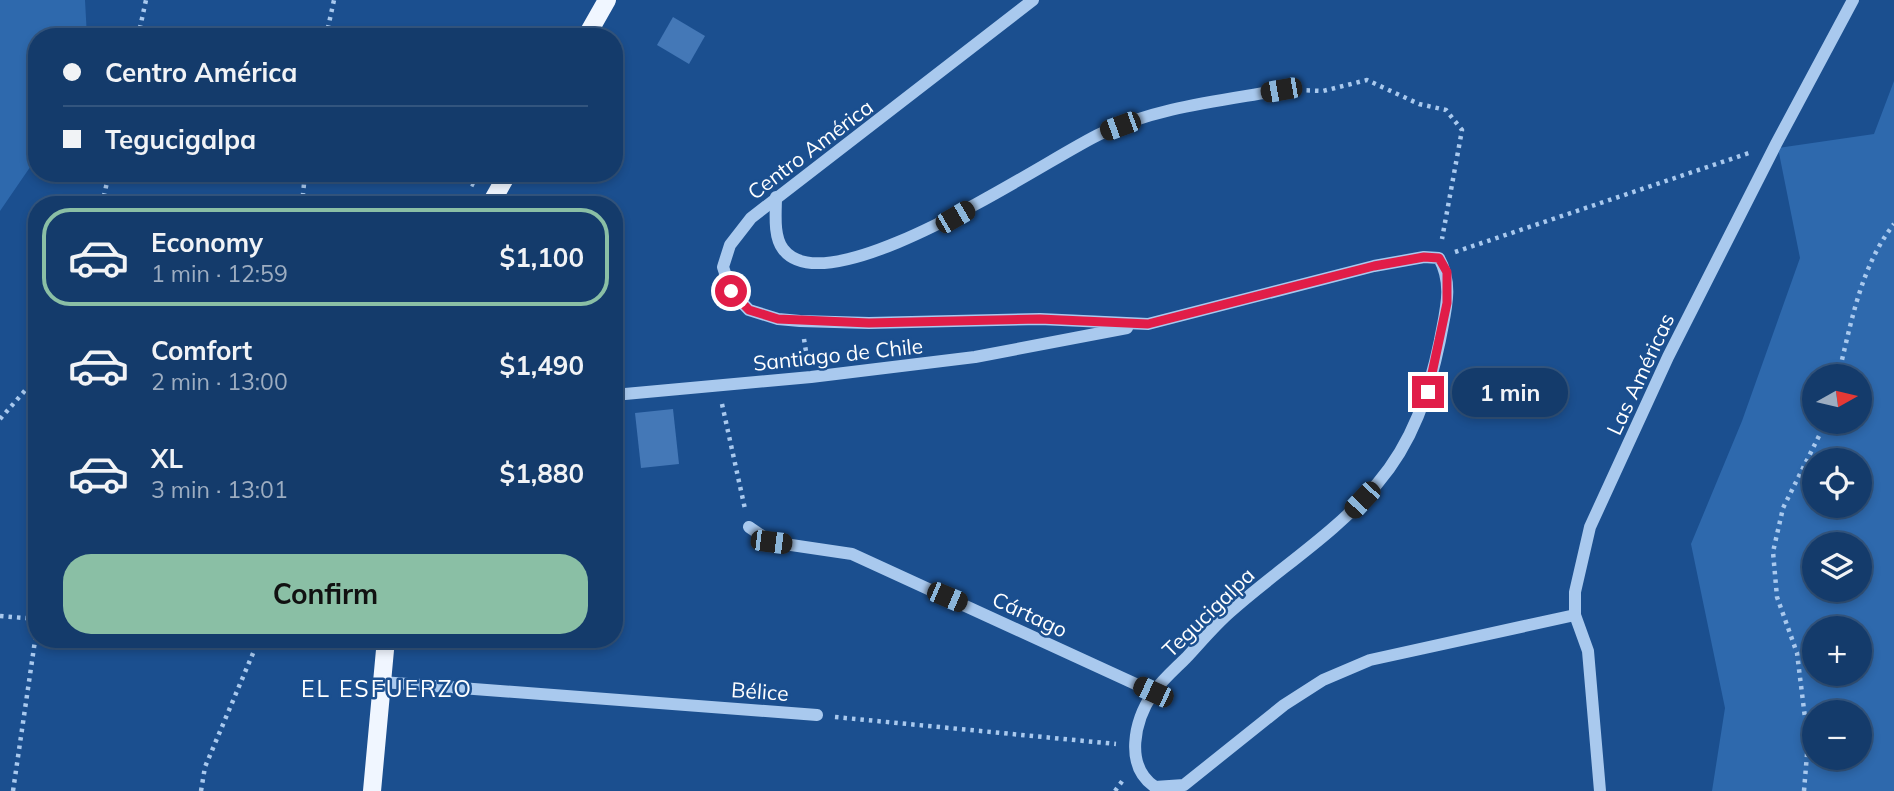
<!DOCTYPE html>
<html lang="en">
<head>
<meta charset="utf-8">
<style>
  body { margin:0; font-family:Mulish,sans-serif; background:#214673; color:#f1f3f6; height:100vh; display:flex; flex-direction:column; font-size:26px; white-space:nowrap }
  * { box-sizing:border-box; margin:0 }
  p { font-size:23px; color:#9dadc1 }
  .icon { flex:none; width:38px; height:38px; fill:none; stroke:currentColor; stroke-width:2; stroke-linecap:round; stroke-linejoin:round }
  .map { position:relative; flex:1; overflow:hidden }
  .drawer { position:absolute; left:28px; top:196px; width:595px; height:452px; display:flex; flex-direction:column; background:#143b6b; border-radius:28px; box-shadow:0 4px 10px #0003,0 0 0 2px #33557e }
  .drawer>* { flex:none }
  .guide { position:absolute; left:28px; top:28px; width:595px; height:154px; border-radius:28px; box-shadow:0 4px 10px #0003,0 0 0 2px #33557e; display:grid; align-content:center; height:154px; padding:0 35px; background:#143b6b }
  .needle { width:46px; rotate:82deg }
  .buttons { position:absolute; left:1802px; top:364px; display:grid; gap:14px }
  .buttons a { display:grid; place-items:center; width:70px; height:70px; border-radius:50%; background:#143b6b; box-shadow:0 4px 10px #0003,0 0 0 2px #33557e; font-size:35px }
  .end { position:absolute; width:32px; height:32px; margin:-16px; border:9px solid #e11d48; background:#fff; box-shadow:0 0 0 4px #fff }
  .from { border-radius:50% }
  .bubble { position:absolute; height:49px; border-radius:24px; background:#143b6b; box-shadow:0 4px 10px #0003,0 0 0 2px #33557e; font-size:23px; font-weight:700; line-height:49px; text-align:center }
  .car { position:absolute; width:21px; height:42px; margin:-21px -10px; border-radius:9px; box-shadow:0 0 5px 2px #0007; background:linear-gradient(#222 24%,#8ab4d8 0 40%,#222 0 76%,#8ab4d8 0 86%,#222 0) }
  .guide b { display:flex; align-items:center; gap:24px; height:66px; font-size:26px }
  .guide b+b { border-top:2px solid #33557e }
  .guide i { width:18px; height:18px; background:#f1f3f6 }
  ul { padding:12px 0 0; list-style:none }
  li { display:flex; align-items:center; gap:21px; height:98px; margin:0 14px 10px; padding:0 21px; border:4px solid transparent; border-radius:28px }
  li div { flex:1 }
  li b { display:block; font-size:26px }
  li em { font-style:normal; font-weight:700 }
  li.on { border-color:#8abfa5 }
  li>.icon { width:63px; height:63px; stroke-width:1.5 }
  .button { display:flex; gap:14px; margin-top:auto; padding:14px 35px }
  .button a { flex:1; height:80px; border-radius:28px; background:#8abfa5; color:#111; font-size:28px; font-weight:700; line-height:80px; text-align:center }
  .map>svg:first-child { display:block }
</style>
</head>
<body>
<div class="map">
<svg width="1894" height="791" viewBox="0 0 1894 791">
  <rect width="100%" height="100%" fill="#1b4f8f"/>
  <g fill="#2e69ad" fill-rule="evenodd">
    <polygon points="0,0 85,0 87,37 37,37 37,157 0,211"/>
    <path d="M1894,81V791H1712L1725,708L1691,544L1742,421L1800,258L1778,148L1874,134ZM1815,376H1860V422H1815ZM1815,460H1860V506H1815ZM1815,544H1860V590H1815ZM1815,628H1860V674H1815ZM1815,712H1860V758H1815Z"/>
  </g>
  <g fill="#4478b7">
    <polygon points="673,17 705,36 689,64 657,45"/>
    <polygon points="673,409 679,464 641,468 635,413"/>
  </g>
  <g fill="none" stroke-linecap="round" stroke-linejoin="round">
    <g stroke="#a9c9ee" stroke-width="4.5" stroke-dasharray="3.5 5" stroke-linecap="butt">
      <polyline points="138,37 146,0"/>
      <polyline points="326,37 334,0"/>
      <polyline points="1298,90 1323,91 1367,80 1419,104 1446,110 1462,130 1442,239"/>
      <polyline points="448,173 476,186"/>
      <polyline points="102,205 109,173"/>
      <polyline points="302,205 305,173"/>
      <polyline points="1455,252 1749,153"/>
      <polyline points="804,339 807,358"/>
      <path d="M1838,376C1851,325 1860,267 1894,224"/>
      <polyline points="722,404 745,509"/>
      <polyline points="0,419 37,377"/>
      <polyline points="0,616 37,619"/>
      <polyline points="244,639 258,640"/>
      <polyline points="835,717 1116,744"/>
      <polyline points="13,791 37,627"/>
      <polyline points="201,791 205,767 259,639"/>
      <polyline points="1115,791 1123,780"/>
      <polyline points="1804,791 1808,742 1797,653 1777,597 1773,552 1783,508 1826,422"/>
    </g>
    <g stroke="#a9c9ee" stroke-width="12">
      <path d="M1033,0L751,218L730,245L723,267L731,291L749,310L778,319L800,321L869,323L1040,319L1148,324L1374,266L1424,257L1439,258C1454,285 1445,312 1440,340C1429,393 1413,442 1377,484C1335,534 1278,569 1230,612C1214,626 1200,643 1186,658C1175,669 1162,680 1153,693C1134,721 1124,766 1155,787L1184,785L1284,705L1323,680L1370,660L1575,615"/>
      <path d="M776,197C776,212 773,236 783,249C828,310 1050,157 1100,134C1157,107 1219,101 1281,90"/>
      <polyline points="614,395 811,377 975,357 1127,328"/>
      <polyline points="749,527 771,542 852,554 1153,692"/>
      <polyline points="382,682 817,715"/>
      <polyline points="1600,791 1588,651 1575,615 1575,592 1590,527 1668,357 1776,144 1853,0"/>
    </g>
    <g stroke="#f0f6ff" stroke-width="18">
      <polyline points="586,37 607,0"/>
      <polyline points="490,205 508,173"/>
      <polyline points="372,791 386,639"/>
    </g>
  </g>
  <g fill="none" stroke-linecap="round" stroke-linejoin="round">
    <polyline stroke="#e11d48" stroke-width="9" points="731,291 749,310 778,319 869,323 1040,319 1148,324 1374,266 1424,257 1439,258 1447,272 1447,303 1428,392"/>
  </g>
  <g text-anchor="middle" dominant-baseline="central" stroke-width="5" stroke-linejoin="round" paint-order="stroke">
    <g font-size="21" fill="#fff" stroke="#1b4f8f">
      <text transform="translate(810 149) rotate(-37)">Centro América</text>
      <text transform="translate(838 354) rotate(-6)">Santiago de Chile</text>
      <text transform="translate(1640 374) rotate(-65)">Las Américas</text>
      <text transform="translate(1208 612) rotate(-44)">Tegucigalpa</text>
      <text transform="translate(1030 614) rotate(25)">Cártago</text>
      <text transform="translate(760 691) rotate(4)">Bélice</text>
    </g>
    <g font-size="23" letter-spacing="2" fill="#fff" stroke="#1b4f8f">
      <text x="387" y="688">EL ESFUERZO</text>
    </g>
  </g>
</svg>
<div class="buttons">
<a><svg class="needle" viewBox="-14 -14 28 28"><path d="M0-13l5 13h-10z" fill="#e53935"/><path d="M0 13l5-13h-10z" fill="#9dadc1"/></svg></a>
<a><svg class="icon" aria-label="locate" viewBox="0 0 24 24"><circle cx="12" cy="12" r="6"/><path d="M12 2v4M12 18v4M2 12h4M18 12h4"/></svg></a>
<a><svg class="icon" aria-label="layers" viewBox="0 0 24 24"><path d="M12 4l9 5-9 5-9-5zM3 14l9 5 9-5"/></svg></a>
<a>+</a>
<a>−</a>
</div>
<i class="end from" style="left:731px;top:291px"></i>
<i class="end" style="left:1428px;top:392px"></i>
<div class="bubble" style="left:1452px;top:368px;width:116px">1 min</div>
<i class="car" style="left:1281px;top:90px;rotate:260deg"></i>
<i class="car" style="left:1120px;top:126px;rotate:250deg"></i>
<i class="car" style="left:955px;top:217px;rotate:60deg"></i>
<i class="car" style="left:1362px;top:500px;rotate:223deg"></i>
<i class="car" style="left:771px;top:542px;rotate:97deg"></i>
<i class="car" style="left:947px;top:597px;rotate:113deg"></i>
<i class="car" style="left:1153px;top:692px;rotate:295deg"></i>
<div class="guide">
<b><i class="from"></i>Centro América</b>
<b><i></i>Tegucigalpa</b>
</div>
<section class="drawer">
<ul>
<li class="on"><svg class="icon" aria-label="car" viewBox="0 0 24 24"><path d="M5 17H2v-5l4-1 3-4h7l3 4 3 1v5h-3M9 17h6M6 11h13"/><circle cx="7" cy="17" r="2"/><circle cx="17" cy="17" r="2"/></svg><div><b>Economy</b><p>1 min · 12:59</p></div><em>$1,100</em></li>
<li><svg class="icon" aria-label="car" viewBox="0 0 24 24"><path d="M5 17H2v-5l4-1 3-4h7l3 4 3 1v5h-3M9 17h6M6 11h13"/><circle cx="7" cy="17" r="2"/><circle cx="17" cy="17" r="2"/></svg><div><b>Comfort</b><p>2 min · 13:00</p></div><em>$1,490</em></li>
<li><svg class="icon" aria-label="car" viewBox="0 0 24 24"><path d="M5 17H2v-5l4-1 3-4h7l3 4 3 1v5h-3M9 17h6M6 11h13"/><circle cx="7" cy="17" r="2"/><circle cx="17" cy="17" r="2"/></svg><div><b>XL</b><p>3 min · 13:01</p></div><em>$1,880</em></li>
</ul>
<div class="button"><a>Confirm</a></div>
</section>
</div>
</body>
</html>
